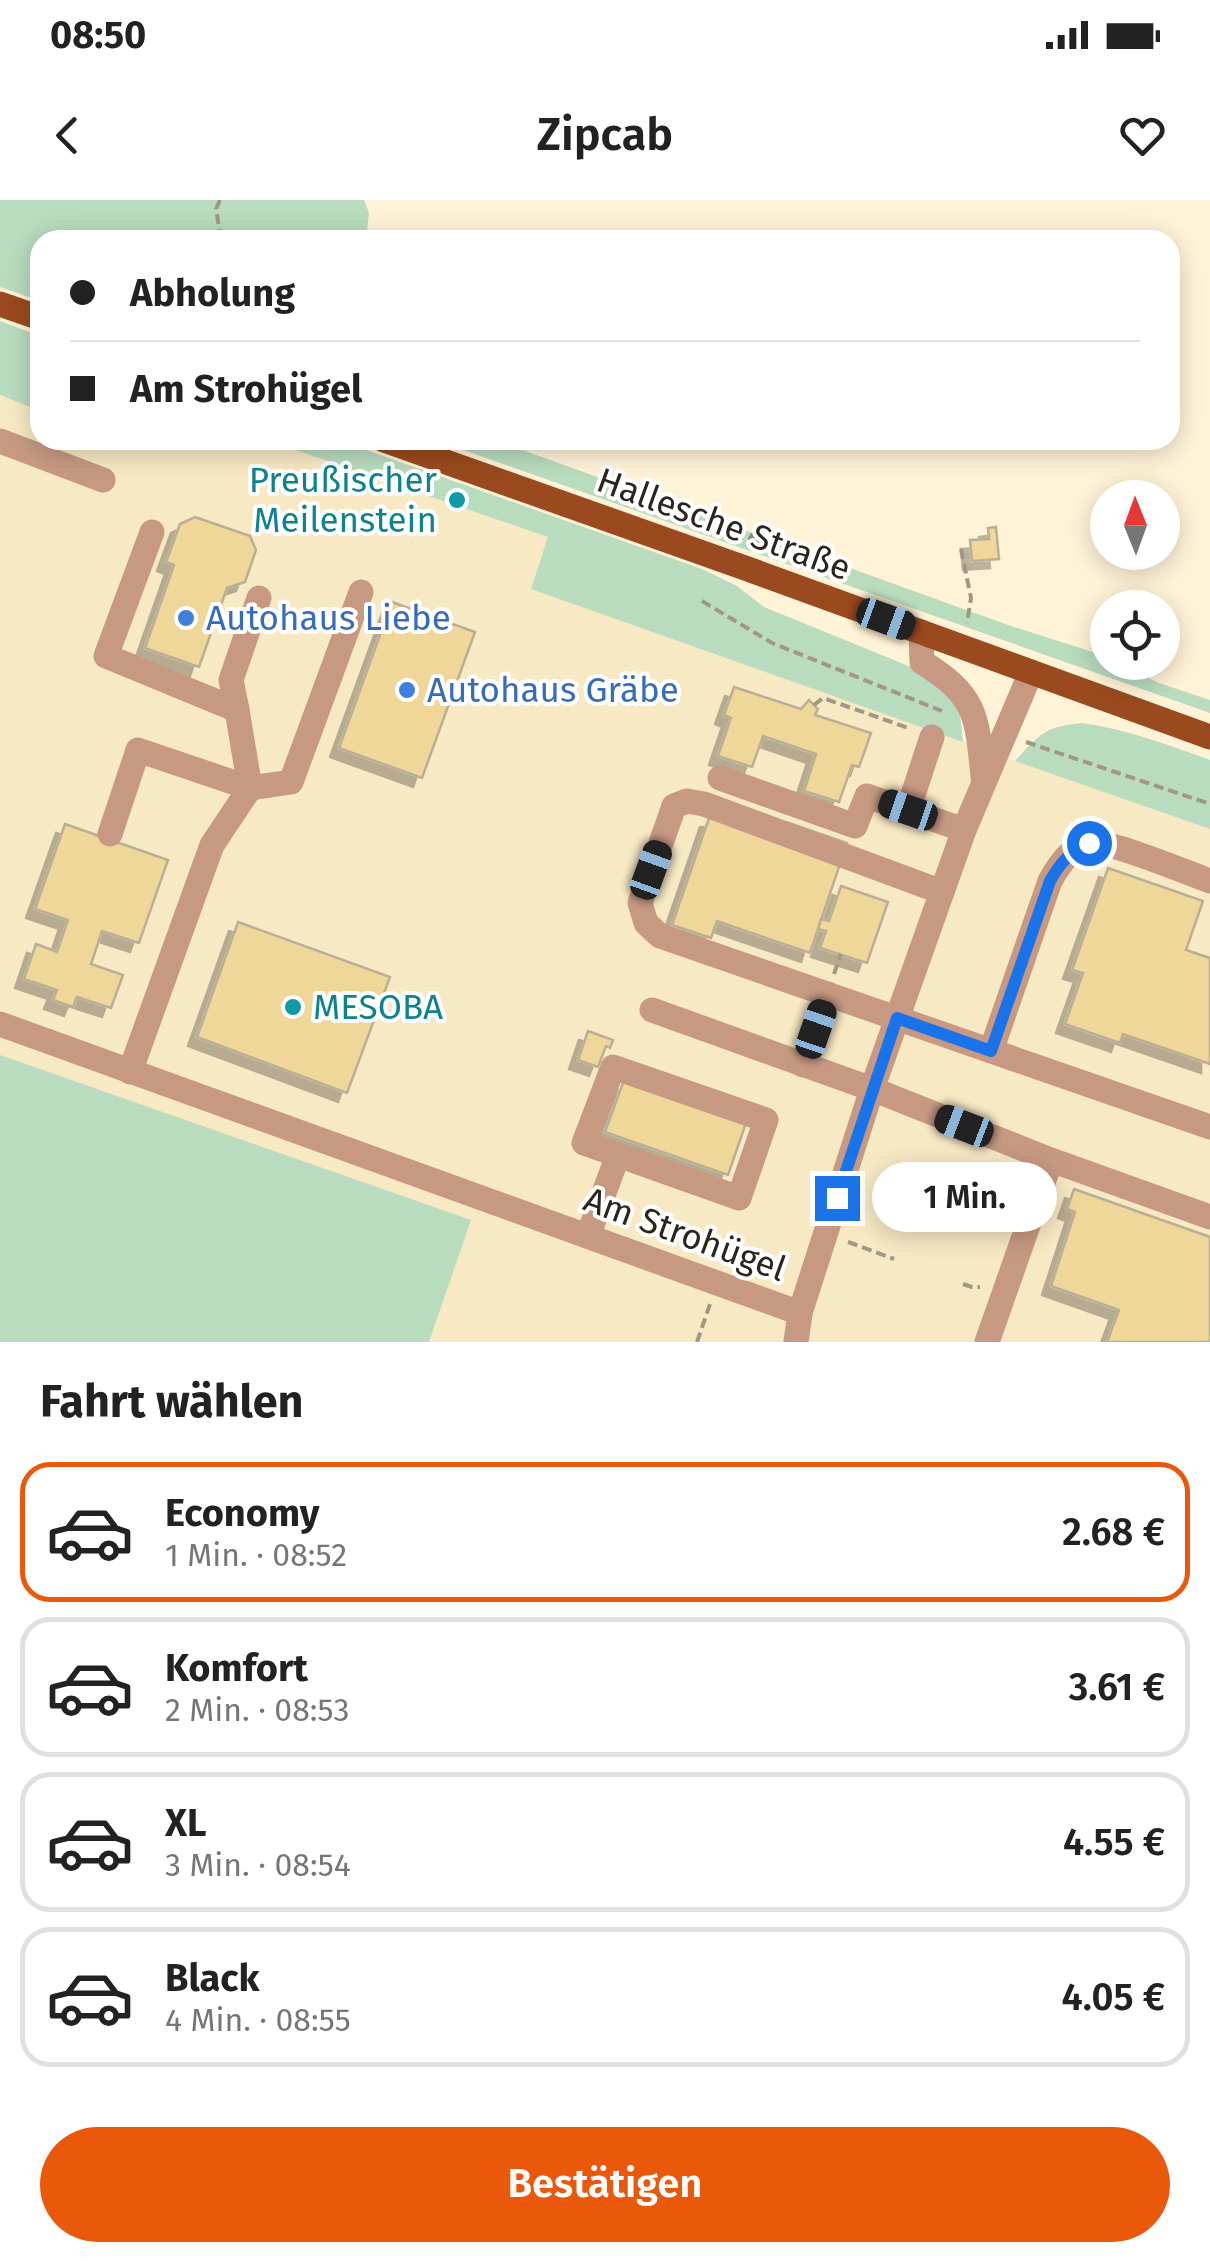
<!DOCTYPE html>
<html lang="de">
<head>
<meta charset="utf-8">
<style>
  body { margin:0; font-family:"Fira Sans",sans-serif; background:#f2f2f2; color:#222; height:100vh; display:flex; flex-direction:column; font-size:38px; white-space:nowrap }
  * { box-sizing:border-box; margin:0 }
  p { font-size:32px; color:#767676 }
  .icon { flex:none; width:55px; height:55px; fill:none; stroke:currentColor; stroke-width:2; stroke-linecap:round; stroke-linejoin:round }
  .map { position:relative; height:1142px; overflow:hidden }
  .sheet { display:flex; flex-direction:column; background:#fff; flex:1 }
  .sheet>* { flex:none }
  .hud { position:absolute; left:30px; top:30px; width:1150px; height:220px; border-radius:30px; box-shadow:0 5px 25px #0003; display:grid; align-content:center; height:220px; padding:0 40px; background:#fff }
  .needle { width:65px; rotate:359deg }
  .controls { position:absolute; left:1090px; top:280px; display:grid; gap:20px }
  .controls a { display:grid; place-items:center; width:90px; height:90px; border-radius:50%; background:#fff; box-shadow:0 5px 25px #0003; font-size:50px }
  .end { position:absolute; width:45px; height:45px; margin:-22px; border:12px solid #1a73e8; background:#fff; box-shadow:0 0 0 5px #fff }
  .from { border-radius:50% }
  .bubble { position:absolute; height:70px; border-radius:35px; background:#fff; box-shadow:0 5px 25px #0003; font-size:32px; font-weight:600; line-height:70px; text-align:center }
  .car { position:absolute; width:30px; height:60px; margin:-30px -15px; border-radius:12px; box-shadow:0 0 8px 2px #0007; background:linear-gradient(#222 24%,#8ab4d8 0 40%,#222 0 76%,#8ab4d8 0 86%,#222 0) }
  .hud b { display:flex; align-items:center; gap:35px; height:95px; font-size:38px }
  .hud b+b { border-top:2px solid #e0e0e0 }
  .hud i { width:25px; height:25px; background:#222 }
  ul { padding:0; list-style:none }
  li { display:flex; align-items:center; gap:30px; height:140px; margin:0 20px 15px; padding:0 20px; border:5px solid #e0e0e0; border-radius:30px }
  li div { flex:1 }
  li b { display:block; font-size:38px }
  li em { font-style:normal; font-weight:600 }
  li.selected { border-color:#ea580c }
  li>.icon { width:90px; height:90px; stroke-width:1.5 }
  h2 { padding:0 40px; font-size:45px; line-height:120px }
  .primary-button { display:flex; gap:20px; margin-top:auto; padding:20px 40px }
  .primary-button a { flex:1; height:115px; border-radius:60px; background:#ea580c; color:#fff; font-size:40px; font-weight:600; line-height:115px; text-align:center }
  .status { display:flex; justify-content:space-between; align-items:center; height:70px; padding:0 50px; background:#fff; direction:ltr }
  .status svg { height:28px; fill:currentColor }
  header { display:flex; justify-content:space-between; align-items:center; height:130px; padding:0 40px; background:#fff; font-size:45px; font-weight:600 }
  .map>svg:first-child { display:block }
</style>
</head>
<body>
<div class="status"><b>08:50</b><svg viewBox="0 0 49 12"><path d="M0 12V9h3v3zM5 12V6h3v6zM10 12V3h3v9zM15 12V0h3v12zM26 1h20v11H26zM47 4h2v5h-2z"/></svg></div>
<header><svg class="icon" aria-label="back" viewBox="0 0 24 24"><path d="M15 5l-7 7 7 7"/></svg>Zipcab<svg class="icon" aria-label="heart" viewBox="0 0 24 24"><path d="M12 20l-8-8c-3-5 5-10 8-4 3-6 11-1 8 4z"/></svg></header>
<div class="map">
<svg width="1210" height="1142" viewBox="0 0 1210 1142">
  <defs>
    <filter id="shadow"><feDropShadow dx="-9" dy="9" stdDeviation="0" flood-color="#0004"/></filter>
  </defs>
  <rect width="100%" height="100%" fill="#fff3d7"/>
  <polygon fill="#f8e9c5" points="0,195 40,211 40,240 115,240 136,248 151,240 265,240 549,337 532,389 1210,629 1210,1142 428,1142 12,860 0,855"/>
  <g fill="#b9dbbe">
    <polygon points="0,0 364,0 369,13 366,40 40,40 40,101 0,87"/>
    <polygon points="0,121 40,136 40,211 0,195"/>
    <polygon points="266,240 338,240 702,369 737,386 764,407 916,469 959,504 963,542 531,389 548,337"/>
    <polygon points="435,240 495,240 1008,425 1102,455 1107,458 1108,462 1117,463 1159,483 1210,500 1210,513"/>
    <path d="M1082,523C1127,529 1168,545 1210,560V629L1015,561C1041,533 1044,527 1082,523Z"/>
    <polygon points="0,855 471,1020 429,1142 0,1142"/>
  </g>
  <g fill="#efd699" stroke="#baae94" stroke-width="2.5" filter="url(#shadow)">
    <polygon points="195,317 250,336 256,350 245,382 227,388 199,467 145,448 174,365 166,362 180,324"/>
    <polygon points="996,327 999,359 972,361 970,340 989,339 988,328"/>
    <polygon points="392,402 475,432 422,578 339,548"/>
    <polygon points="734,487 801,509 809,500 818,509 815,515 871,533 859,567 852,565 839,602 804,591 816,554 763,536 752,567 718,556 731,518 724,515"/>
    <polygon points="709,618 789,623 847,643 810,753 717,721 711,738 672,725"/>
    <polygon points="65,624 168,660 139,743 102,731 91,764 123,775 111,808 77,797 73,807 53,800 57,790 24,779 36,744 57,752 68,720 35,709"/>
    <polygon points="1108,668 1203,701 1186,750 1210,758 1210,864 1123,834 1120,843 1065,824 1083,773 1072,770"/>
    <polygon points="841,686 888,702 867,763 820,748 826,731 818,729 821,719 829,721"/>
    <polygon points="238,722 390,777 347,893 197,837"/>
    <polygon points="588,831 613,840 610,848 606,846 598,867 578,860"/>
    <polygon points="624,880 746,923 728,975 605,932"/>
    <polygon points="1074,989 1210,1037 1210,1142 1107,1142 1119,1110 1051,1086 1075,1012 1067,1009"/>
  </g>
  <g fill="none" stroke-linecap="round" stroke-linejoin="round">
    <g stroke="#a19884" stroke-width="4" stroke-dasharray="10 5" stroke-linecap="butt">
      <polyline points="220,0 216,9 221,40"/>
      <polyline points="961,349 971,398 967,423"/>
      <polyline points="702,401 772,443 942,511"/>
      <polyline points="814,505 823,498 911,529"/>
      <polyline points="1026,542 1210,604"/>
      <polyline points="834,774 841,754"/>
      <polyline points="848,1042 894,1059"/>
      <polyline points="963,1084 972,1087 980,1087"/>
      <polyline points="697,1142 710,1104"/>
    </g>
    <g stroke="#c79983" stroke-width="25">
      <polyline points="0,241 103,280"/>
      <polyline points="152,332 106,456 237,510 231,480 259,398"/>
      <path d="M921,432L922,462C977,496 977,516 983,577"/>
      <polyline points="237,510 250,588 291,582 361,392"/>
      <polyline points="720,578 855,626 867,596 964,630"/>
      <polyline points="908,610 932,537"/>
      <polyline points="110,634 138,550 250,588 212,645 130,872"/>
      <polyline points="942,692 704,604 687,601 674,606 640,703 646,723 660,736 1210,927"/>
      <polyline points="652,810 872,889 1051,960"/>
      <polyline points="0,824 800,1113 872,889 964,630 1031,472"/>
      <path d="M991,851L1050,681C1058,666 1071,647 1089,643C1108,639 1187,673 1210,681"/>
      <polyline points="803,865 828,794"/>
      <polyline points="588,1036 618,955 739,998 766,920 613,867 584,943 618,955"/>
      <polyline points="796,1142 800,1113"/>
      <polyline points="987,1142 1051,960 1210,1017"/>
    </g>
    <g stroke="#9a4a1e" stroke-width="25">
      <polyline points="0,104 40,118"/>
      <polyline points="384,240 745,368 1210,537"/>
    </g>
  </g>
  <g fill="#789471">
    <circle cx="757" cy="340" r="9"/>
    <circle cx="808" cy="357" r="9"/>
  </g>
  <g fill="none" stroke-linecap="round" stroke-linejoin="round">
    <path stroke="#1a73e8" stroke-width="12" d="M837,998L897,818L991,851L1050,681C1060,663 1070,652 1089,643"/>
  </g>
  <g fill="#0f9aa8" stroke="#fff" stroke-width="4">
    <circle cx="457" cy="300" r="10"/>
    <circle cx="293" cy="807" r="10"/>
  </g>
  <g fill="#3f7fe0" stroke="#fff" stroke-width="4">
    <circle cx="186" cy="418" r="10"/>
    <circle cx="407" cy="490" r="10"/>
  </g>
  <g text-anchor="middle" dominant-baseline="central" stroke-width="8" stroke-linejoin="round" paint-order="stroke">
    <g font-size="35" fill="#0d838f" stroke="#fff" text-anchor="end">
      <text x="437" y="280">Preußischer<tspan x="437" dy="40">Meilenstein</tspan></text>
      <text x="313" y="807" text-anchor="start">MESOBA</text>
    </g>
    <g font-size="35" fill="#2b261c" stroke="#fff">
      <text transform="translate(724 324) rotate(20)">Hallesche Straße</text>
      <text transform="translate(685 1034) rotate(20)">Am Strohügel</text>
    </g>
    <g font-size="35" fill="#366cbe" stroke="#fff" text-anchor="start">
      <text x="206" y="418">Autohaus Liebe</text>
      <text x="427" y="490">Autohaus Gräbe</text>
    </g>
  </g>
</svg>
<div class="controls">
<a><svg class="needle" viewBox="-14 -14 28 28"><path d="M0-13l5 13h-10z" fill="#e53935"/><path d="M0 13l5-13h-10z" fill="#767676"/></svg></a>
<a><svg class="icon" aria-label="locate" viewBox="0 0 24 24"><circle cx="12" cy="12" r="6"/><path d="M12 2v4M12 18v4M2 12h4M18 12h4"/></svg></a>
</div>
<i class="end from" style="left:1089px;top:643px"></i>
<i class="end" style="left:837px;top:998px"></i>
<div class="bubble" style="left:872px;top:962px;width:185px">1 Min.</div>
<i class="car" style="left:886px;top:419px;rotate:110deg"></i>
<i class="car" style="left:908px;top:610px;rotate:289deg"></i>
<i class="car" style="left:651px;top:670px;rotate:20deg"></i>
<i class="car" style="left:816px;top:829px;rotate:19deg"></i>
<i class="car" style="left:964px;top:926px;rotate:291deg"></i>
<div class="hud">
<b><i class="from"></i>Abholung</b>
<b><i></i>Am Strohügel</b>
</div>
</div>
<section class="sheet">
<h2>Fahrt wählen</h2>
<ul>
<li class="selected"><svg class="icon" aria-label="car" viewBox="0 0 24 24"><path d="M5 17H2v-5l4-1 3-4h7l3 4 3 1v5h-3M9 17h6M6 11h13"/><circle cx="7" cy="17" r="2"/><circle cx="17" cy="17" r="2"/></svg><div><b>Economy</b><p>1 Min. · 08:52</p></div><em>2.68 €</em></li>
<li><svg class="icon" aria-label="car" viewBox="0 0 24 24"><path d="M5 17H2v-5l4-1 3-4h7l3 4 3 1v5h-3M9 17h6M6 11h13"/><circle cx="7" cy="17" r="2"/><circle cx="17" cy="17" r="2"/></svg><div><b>Komfort</b><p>2 Min. · 08:53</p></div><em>3.61 €</em></li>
<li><svg class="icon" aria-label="car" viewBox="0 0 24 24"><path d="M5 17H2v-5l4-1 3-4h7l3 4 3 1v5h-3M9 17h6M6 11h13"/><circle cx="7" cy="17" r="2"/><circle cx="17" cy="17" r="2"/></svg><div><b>XL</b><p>3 Min. · 08:54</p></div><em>4.55 €</em></li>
<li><svg class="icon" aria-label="car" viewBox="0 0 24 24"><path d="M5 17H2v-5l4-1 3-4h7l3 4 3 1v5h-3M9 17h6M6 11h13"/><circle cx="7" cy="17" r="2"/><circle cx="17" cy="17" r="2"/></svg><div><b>Black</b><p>4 Min. · 08:55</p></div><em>4.05 €</em></li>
</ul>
<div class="primary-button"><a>Bestätigen</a></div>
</section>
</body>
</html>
